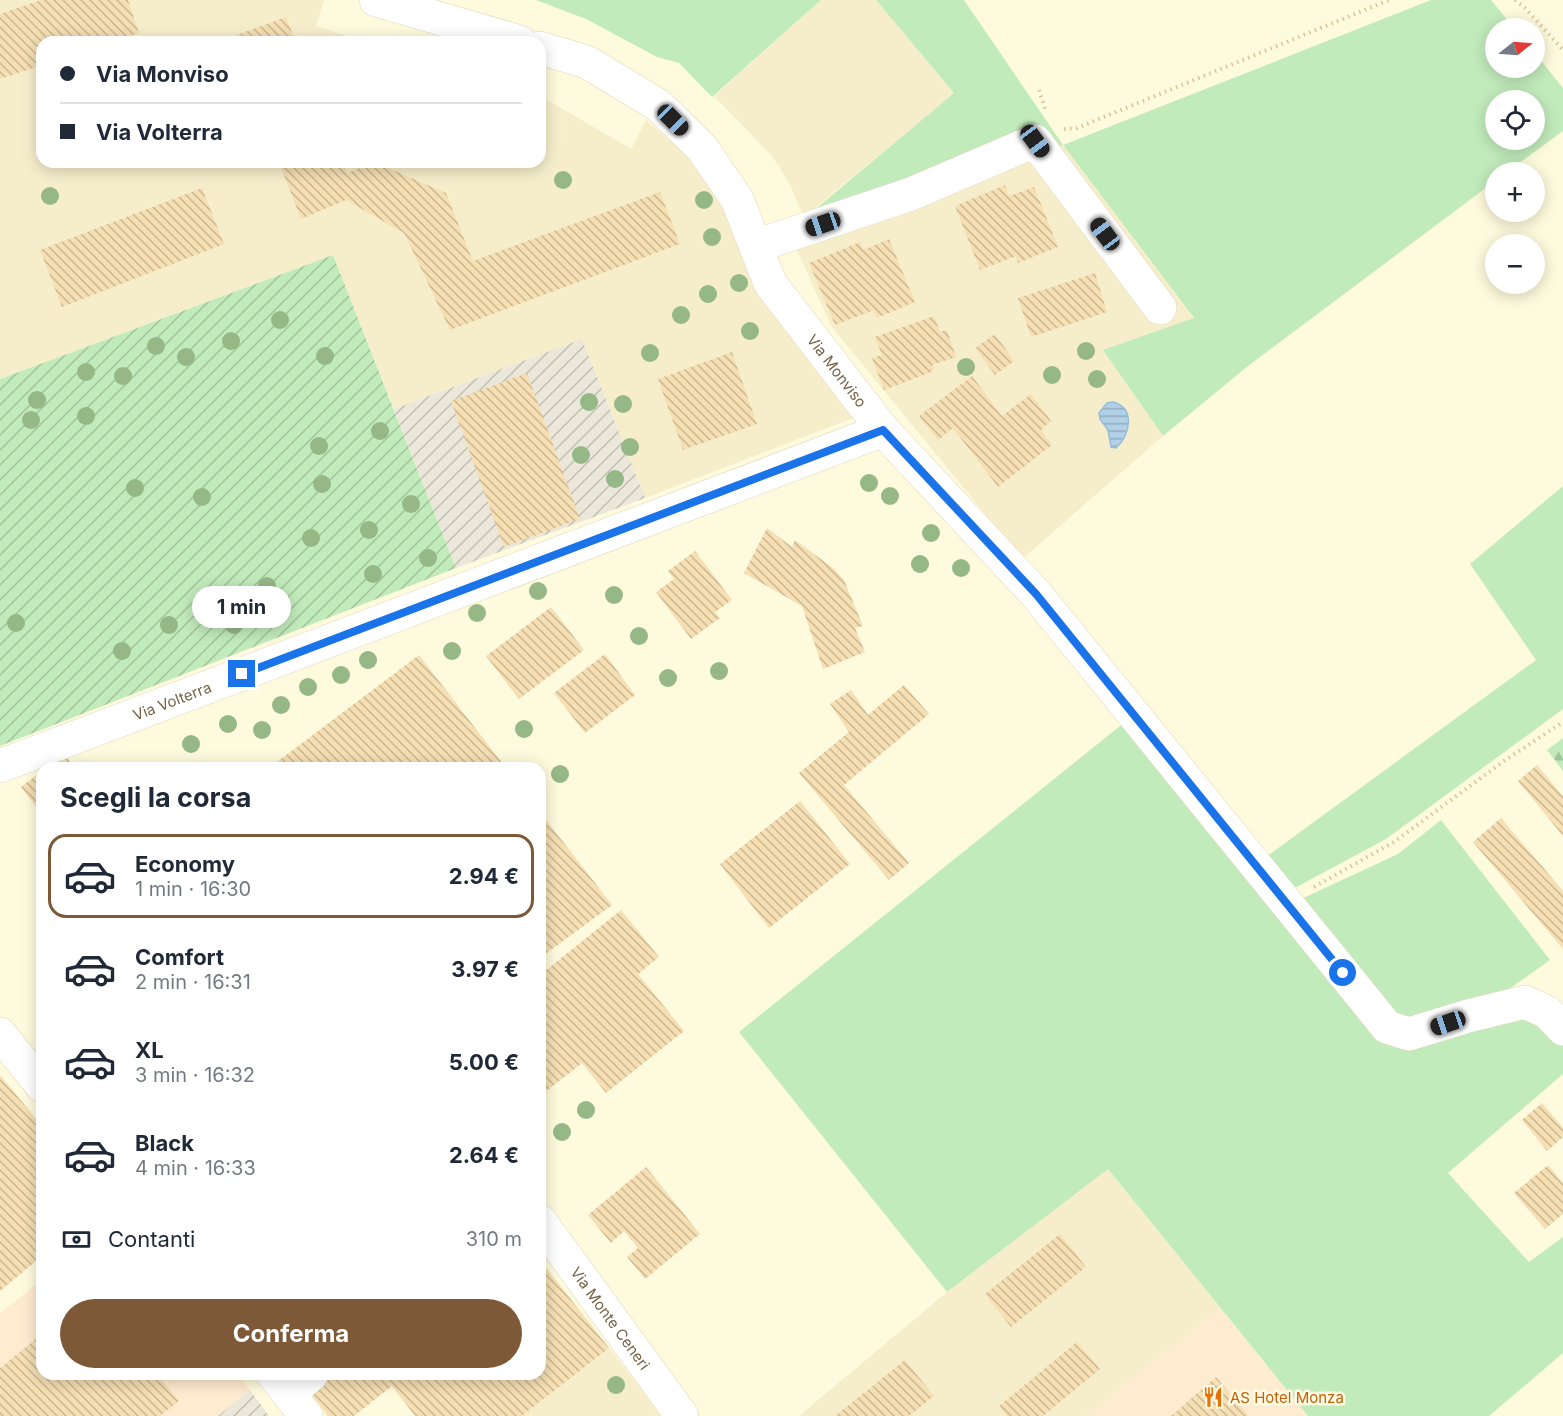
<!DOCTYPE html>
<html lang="it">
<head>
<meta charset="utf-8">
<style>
  body { margin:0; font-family:Inter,sans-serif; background:#f2f2f3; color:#1f2937; height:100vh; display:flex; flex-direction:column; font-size:22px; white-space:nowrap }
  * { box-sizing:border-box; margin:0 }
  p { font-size:20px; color:#747a83 }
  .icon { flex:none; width:33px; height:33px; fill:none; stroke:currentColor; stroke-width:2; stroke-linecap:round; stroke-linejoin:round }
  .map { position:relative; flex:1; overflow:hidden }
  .details { position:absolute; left:36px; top:762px; width:510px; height:618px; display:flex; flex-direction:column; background:#fff; border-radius:18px; box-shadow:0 3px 15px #0003 }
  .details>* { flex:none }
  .hud { position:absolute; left:36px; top:36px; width:510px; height:132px; border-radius:18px; box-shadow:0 3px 15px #0003; display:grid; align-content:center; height:132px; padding:0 24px; background:#fff }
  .needle { width:39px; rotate:73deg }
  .tools { position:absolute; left:1485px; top:18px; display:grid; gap:12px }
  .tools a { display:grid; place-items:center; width:60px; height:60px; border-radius:50%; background:#fff; box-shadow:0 3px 15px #0003; font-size:30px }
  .end { position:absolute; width:27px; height:27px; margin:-14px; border:8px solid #1a73e8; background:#fff; box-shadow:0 0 0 3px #fff }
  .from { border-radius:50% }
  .bubble { position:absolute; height:42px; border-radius:21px; background:#fff; box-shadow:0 3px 15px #0003; font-size:20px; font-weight:700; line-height:42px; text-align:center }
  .car { position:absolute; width:18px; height:36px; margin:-18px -9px; border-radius:8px; box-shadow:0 0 4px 2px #0007; background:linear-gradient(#222 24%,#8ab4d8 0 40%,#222 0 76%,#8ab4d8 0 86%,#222 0) }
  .hud b { display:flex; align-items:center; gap:21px; height:57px; font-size:22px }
  .hud b+b { border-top:2px solid #e0e1e3 }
  .hud i { width:15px; height:15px; background:#1f2937 }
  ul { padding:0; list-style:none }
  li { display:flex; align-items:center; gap:18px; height:84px; margin:0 12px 9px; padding:0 12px; border:3px solid transparent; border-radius:18px }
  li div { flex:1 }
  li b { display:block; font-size:22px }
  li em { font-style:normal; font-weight:700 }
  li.on { border-color:#7d5938 }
  li>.icon { width:54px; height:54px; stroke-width:1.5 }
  h2 { padding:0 24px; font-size:27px; line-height:72px }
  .pay { display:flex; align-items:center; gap:15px; height:66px; padding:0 24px; font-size:22px }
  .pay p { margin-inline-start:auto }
  .primary-button { display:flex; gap:12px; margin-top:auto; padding:12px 24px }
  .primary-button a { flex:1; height:69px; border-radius:36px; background:#7d5938; color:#fff; font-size:24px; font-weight:700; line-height:69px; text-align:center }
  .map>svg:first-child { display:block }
</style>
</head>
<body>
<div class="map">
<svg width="1563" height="1416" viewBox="0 0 1563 1416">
  <defs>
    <pattern id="industrial-furrows" width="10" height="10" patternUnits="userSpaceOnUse" patternTransform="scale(1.5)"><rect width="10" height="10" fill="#ebe7da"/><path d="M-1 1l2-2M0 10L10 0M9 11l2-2" fill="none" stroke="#c3bfb3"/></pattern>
    <pattern id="forest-firs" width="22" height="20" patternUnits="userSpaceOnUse" patternTransform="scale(1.5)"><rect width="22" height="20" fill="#c2ebbc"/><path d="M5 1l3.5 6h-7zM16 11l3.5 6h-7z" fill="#a2c29b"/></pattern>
    <pattern id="garden-furrows" width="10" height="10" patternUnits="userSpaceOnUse" patternTransform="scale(1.5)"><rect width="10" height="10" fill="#c2ebbc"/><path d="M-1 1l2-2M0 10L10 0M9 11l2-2" fill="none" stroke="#a2c29b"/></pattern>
    <pattern id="water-rules" width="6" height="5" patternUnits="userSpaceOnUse" patternTransform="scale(1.5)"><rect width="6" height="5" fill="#b1d1e8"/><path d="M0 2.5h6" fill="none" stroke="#95adbe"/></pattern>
    <pattern id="building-back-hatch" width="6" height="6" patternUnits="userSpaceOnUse" patternTransform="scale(1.5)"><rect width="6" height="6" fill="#f5dfb3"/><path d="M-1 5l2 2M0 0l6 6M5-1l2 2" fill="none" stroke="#cbb893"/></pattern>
  </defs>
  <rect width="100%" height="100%" fill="#fefadd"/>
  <g fill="#f6eecb">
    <polygon points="0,0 324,0 316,26 366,42 42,42 42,162 540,162 540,98 551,102 631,149 646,120 688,157 725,204 861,415 645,498 582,339 394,409 333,255 0,379"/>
    <polygon points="821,0 876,0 955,93 804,217 790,185 780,168 770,154 714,96"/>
    <polygon points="1063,145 1194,319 1104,351 1163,436 1022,559 831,326 797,250"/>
    <polygon points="1108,1169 1220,1308 1085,1416 799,1416 947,1292"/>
    <polygon points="609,1348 662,1416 522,1416"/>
  </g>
  <g fill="#ffebd0">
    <polygon points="42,1280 42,1374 238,1374 250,1390 218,1416 0,1416 0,1313"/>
    <polygon points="1220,1308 1308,1416 1085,1416"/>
  </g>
  <g fill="url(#industrial-furrows)">
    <polygon points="582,339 645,498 456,568 394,409"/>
    <polygon points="250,1390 269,1416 218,1416"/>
  </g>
  <g fill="#c2ebbc" fill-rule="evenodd">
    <polygon points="536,0 821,0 712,97 679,63 657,57 586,19"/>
    <path d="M876,0H964L1063,145L1431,0H1491L1514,28H1496V68H1534L1535,53L1563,88V131L1507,172H1496L1495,181L1248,366L1163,436L1103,350L1194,318L1063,145L806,217L954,93ZM1496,100H1534V140H1496Z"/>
    <polygon points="1563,486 1563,709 1386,839 1289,891 1263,859 1536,660 1470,564"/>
    <polygon points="1125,722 1380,1035 1526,1012 1563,1043 1563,1074 1448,1173 1529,1262 1563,1237 1563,1353 1489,1416 1308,1416 1108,1169 947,1292 739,1032"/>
    <polygon points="1441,820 1550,960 1502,994 1412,1020 1394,1013 1297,901 1398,854"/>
  </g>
  <polygon fill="url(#forest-firs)" points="1563,738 1563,771 1547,750"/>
  <polygon fill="url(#garden-furrows)" points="333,255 456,568 0,746 0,379"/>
  <path fill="url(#water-rules)" stroke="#97bdda" stroke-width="1.5" d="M1113,402C1136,408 1130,436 1116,448L1111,447L1108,430L1100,419L1099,413L1107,403Z"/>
  <g fill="url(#building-back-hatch)">
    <polygon points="41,0 128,0 139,33 111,42 42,42 42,65 0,79 0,14"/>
    <polygon points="286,17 296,42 233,42 231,37"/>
    <polygon points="279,162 343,162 347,173 374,162 446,193 473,261 660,192 680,244 450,330 404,233 346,200 301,219"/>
    <polygon points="1005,185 1009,196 1034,187 1058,247 1018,263 1016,256 980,270 955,206"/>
    <polygon points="202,188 224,244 62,307 40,250"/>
    <polygon points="889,239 915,302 877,318 874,310 835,325 809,263 860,242 863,250"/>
    <polygon points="1095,273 1107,312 1031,337 1018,298"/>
    <polygon points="934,316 940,332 947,330 956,357 932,365 934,371 884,390 872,358 882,355 875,337"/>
    <polygon points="995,334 1014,361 995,375 975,348"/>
    <polygon points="732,352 757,424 683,450 658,379"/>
    <polygon points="527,373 580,519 504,547 451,401"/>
    <polygon points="972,376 1002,416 1031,394 1051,421 1041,430 1052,445 998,487 953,428 938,440 919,416"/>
    <polygon points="767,528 792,547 795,540 833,568 844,580 863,626 855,628 865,652 823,669 802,606 744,573"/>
    <polygon points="695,551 732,600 715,612 720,618 691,639 656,592 674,579 668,571"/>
    <polygon points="551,607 584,650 519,699 486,656"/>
    <polygon points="605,654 635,695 585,733 554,693"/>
    <polygon points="419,655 506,768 269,768"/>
    <polygon points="904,685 929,714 844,785 909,863 889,880 799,773 849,732 830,704 851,690 868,715"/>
    <polygon points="65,754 75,768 46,768"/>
    <polygon points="1537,765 1563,796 1563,836 1518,781"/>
    <polygon points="42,771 42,815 21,787"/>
    <polygon points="800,801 850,864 769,928 720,864"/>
    <polygon points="540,812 612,905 540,958"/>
    <polygon points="1501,818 1563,891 1563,949 1473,842"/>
    <polygon points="621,910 659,957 638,974 684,1031 606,1093 582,1063 540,1096 540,975"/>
    <polygon points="0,1075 42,1126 42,1256 0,1291"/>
    <polygon points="1542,1103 1563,1128 1563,1137 1547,1151 1522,1120"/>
    <polygon points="1548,1165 1563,1183 1563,1214 1545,1229 1514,1193"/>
    <polygon points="646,1167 700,1234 645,1279 627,1257 638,1248 624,1231 611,1243 588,1215"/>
    <polygon points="1060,1234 1086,1267 1011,1327 985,1294"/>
    <polygon points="540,1260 609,1348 522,1416 415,1416 392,1386 354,1416 328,1416 308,1390 328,1374 540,1374"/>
    <polygon points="42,1334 42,1374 157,1374 179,1401 160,1416 0,1416 0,1368"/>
    <polygon points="1077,1342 1100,1369 1043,1416 1007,1416 999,1406"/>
    <polygon points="905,1360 934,1396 909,1416 835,1416"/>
    <polygon points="1216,1377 1249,1416 1171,1416"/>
  </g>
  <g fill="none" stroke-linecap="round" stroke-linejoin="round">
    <g stroke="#e2d7b9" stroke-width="34">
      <g id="minor">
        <polyline points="376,0 520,42"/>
        <path id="s1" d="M540,48L587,62L658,105L702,148L737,199L770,283L883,430L1036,594L1387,1027L1409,1034L1468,1016L1525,1002L1547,1012L1563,1029"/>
        <polyline points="756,246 911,194 1035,141 1160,308"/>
        <path id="s2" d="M0,766L883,430"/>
        <polyline points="0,1034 42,1086"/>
        <path id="s3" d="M540,1221L682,1416"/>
        <polyline points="273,1374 306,1416"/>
        <polyline points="289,1394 312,1374"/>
      </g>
    </g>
    <g stroke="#d9c397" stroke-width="4" stroke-dasharray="1.5 4.5" stroke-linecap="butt">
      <polyline points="1515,0 1525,8 1563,50"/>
      <polyline points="1039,90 1046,112"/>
      <polyline points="1064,129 1077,128 1389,0"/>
      <polyline points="1314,887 1394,842 1504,761 1563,722"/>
    </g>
    <use href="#minor" stroke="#fff" stroke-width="33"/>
  </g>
  <g fill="#96b786">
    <circle cx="563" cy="180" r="9"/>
    <circle cx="50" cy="196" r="9"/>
    <circle cx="704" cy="200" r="9"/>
    <circle cx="712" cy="237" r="9"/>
    <circle cx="739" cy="283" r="9"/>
    <circle cx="708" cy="294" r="9"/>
    <circle cx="681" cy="315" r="9"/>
    <circle cx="280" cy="320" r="9"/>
    <circle cx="750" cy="331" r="9"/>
    <circle cx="231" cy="341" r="9"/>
    <circle cx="156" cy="346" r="9"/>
    <circle cx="1086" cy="351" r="9"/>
    <circle cx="650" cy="353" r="9"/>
    <circle cx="325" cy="356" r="9"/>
    <circle cx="186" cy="357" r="9"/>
    <circle cx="966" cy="367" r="9"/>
    <circle cx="86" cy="372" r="9"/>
    <circle cx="1052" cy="375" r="9"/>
    <circle cx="123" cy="376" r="9"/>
    <circle cx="1097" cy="379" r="9"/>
    <circle cx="37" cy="400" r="9"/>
    <circle cx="589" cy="402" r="9"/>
    <circle cx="623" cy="404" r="9"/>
    <circle cx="86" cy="416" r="9"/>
    <circle cx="31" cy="420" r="9"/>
    <circle cx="380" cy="431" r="9"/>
    <circle cx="319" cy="446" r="9"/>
    <circle cx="630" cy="447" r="9"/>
    <circle cx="581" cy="455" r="9"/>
    <circle cx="615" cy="479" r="9"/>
    <circle cx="869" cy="483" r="9"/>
    <circle cx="322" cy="484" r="9"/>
    <circle cx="135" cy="488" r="9"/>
    <circle cx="890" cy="496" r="9"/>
    <circle cx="202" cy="497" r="9"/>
    <circle cx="411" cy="504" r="9"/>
    <circle cx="369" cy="530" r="9"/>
    <circle cx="931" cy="533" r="9"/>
    <circle cx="311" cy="538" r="9"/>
    <circle cx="428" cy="558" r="9"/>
    <circle cx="920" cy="564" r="9"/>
    <circle cx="961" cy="568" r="9"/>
    <circle cx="373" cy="574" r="9"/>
    <circle cx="267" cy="586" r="9"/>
    <circle cx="538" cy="591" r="9"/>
    <circle cx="614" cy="595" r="9"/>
    <circle cx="202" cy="605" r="9"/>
    <circle cx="477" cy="613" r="9"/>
    <circle cx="16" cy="623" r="9"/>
    <circle cx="169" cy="625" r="9"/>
    <circle cx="234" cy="625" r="9"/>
    <circle cx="639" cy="636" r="9"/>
    <circle cx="122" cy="651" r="9"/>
    <circle cx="452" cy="651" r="9"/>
    <circle cx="368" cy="660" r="9"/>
    <circle cx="719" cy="671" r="9"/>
    <circle cx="341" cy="675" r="9"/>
    <circle cx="668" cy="678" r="9"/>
    <circle cx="308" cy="687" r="9"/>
    <circle cx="281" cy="705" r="9"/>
    <circle cx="228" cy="724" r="9"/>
    <circle cx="524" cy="729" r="9"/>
    <circle cx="262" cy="730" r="9"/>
    <circle cx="191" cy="744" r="9"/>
    <circle cx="560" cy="774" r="9"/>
    <circle cx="586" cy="1110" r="9"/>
    <circle cx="562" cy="1132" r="9"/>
    <circle cx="616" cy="1385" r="9"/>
  </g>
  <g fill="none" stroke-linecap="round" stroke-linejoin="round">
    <polyline stroke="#1a73e8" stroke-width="8" points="242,674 883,430 1036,594 1343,973"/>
  </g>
  <defs>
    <g id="restaurant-bare" transform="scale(1.62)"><path d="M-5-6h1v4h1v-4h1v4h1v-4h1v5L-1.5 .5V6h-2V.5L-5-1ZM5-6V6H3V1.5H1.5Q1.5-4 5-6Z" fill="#e8710a" stroke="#fffce5" stroke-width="2.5" paint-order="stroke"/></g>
  </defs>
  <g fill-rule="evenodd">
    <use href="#restaurant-bare" x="1213" y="1397"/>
  </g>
  <g text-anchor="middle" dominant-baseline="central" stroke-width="5" stroke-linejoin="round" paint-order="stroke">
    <g font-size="15" fill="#746345" stroke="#fffce5">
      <text stroke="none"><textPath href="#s1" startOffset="456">Via Monviso</textPath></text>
      <text stroke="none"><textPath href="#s2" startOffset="184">Via Volterra</textPath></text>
      <text stroke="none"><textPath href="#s3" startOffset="120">Via Monte Ceneri</textPath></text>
    </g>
    <g font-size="15" fill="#c56008" stroke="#fffce5" text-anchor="start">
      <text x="1230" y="1397">AS Hotel Monza</text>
    </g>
  </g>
</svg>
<div class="tools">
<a><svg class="needle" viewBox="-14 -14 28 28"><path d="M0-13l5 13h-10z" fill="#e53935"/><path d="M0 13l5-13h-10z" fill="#747a83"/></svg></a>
<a><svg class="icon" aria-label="locate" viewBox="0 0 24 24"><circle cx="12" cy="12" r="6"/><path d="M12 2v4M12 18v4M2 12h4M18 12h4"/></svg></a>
<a>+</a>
<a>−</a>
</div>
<i class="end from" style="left:1343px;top:973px"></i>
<i class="end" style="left:242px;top:674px"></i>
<div class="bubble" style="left:192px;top:586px;width:99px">1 min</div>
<i class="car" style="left:673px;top:120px;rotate:135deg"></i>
<i class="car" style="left:1035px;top:141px;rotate:143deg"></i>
<i class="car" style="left:823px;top:224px;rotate:251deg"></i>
<i class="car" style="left:1105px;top:234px;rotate:323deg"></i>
<i class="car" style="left:1448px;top:1023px;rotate:251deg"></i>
<div class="hud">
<b><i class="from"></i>Via Monviso</b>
<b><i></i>Via Volterra</b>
</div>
<section class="details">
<h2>Scegli la corsa</h2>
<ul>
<li class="on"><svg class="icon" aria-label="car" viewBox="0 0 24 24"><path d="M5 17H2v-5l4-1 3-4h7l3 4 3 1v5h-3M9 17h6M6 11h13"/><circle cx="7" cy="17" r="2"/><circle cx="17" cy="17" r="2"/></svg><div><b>Economy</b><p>1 min · 16:30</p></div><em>2.94 €</em></li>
<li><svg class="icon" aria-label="car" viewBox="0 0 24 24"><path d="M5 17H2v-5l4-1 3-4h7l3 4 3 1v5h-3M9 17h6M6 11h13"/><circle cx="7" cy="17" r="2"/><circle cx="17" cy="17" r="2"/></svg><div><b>Comfort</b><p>2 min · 16:31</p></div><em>3.97 €</em></li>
<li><svg class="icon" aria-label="car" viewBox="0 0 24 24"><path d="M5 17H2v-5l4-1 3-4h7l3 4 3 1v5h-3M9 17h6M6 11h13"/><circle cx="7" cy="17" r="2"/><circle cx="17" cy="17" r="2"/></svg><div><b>XL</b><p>3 min · 16:32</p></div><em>5.00 €</em></li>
<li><svg class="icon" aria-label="car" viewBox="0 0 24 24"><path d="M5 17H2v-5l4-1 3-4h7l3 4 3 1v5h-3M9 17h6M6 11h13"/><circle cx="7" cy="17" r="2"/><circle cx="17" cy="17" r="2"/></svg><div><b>Black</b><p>4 min · 16:33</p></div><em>2.64 €</em></li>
</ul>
<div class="pay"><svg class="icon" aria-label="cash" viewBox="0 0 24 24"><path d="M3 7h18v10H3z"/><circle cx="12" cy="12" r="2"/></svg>Contanti<p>310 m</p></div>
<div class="primary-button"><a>Conferma</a></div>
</section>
</div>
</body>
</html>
